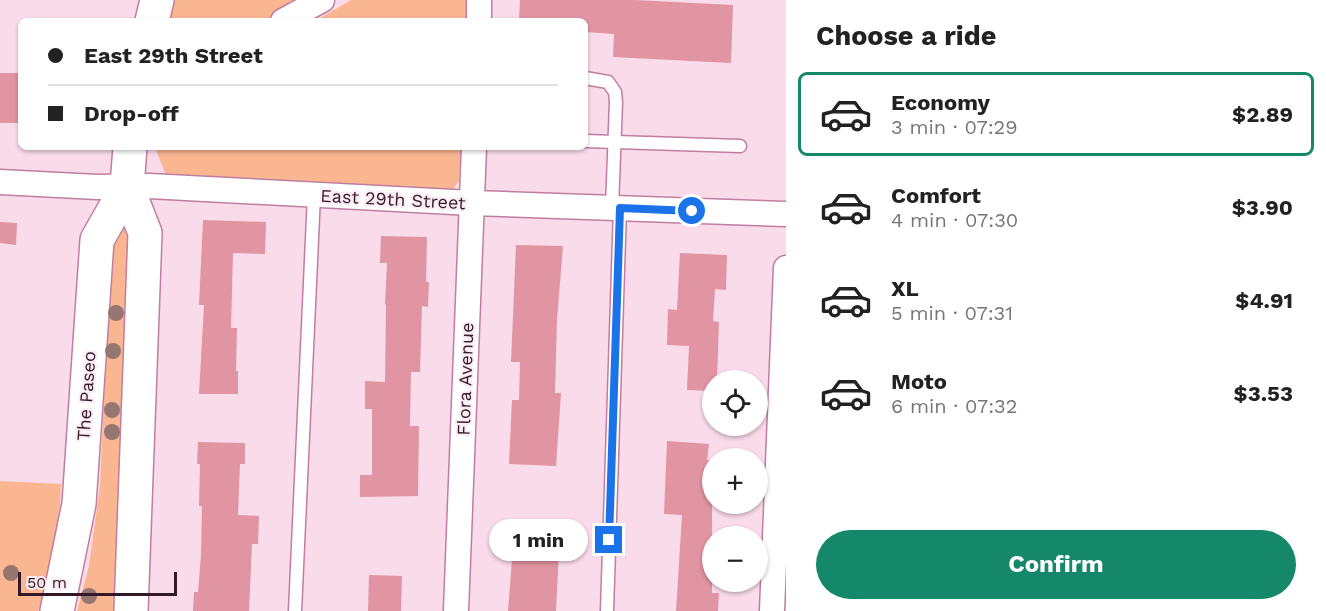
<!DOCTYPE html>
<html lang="en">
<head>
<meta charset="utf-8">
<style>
  body { margin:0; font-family:"Work Sans",sans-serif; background:#f6f6f6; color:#222; height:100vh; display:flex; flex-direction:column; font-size:22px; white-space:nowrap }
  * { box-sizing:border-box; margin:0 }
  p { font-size:20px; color:#767676 }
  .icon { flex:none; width:33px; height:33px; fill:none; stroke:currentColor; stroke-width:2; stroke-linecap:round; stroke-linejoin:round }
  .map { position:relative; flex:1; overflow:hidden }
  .panel { display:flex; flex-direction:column; background:#fff; width:540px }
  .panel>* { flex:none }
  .banner { position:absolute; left:18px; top:18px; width:570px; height:132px; border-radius:9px; box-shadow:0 2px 4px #0004; display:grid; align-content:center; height:132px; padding:0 30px; background:#fff }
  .fabs { position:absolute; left:702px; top:370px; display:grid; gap:12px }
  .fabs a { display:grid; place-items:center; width:66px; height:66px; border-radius:50%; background:#fff; box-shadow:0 2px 4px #0004; font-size:30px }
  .scale { position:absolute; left:18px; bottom:15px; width:159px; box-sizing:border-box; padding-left:6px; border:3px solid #331927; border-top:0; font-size:16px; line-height:21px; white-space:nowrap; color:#331927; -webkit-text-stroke:4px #fcedf4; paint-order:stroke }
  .end { position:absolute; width:27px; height:27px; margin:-14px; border:8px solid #1a73e8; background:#fff; box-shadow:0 0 0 3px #fff }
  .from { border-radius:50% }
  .bubble { position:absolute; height:42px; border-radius:21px; background:#fff; box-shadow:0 2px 4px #0004; font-size:20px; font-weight:700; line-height:42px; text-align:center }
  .banner b { display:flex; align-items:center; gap:21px; height:57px; font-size:22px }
  .banner b+b { border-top:2px solid #e0e0e0 }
  .banner i { width:15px; height:15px; background:#222 }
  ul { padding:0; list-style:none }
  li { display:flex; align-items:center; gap:18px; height:84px; margin:0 12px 9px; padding:0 18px; border:3px solid transparent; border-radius:9px }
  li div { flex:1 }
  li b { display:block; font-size:22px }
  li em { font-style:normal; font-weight:700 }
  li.current { border-color:#148868 }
  li>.icon { width:54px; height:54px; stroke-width:1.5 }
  h2 { padding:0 30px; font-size:27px; line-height:72px }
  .action { display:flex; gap:12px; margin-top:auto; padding:12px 30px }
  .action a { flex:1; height:69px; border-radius:36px; background:#148868; color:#fff; font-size:24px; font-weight:700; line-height:69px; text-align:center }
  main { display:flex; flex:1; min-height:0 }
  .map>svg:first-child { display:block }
</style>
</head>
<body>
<main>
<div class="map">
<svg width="786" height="611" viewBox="0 0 786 611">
  <rect width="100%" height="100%" fill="#f9dbe9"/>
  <g fill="#fab591">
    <polygon points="171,0 313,0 313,21 166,21"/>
    <polygon points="351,0 470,0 468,21 315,21"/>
    <polygon points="155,147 461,147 459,181 452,190 167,178"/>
    <polygon points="121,230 130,230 117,611 77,611 89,566 100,486 111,247"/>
    <polygon points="0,481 61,484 59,520 51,585 38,611 0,611"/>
  </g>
  <g fill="#e194a2">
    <polygon points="520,0 635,0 733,5 731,63 613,57 614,34 585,32 585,21 519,21"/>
    <rect x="0" y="73" width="21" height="50"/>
    <polygon points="203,220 266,222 265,254 233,253 231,328 237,328 236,371 238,371 238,394 199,394 204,305 199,305"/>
    <polygon points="0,222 17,223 16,245 0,243"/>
    <polygon points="381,236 427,237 426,282 429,282 428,307 422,306 420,372 411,372 410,426 419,426 418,496 360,497 360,475 372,475 372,409 365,409 365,381 385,382 386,305 385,304 387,263 380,263"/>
    <polygon points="516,245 563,246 557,320 555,393 561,393 556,466 509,464 512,400 519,400 520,362 511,362"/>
    <polygon points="680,253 727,255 726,290 715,289 713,321 719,322 717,381 712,381 712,391 687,390 689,346 667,345 668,309 677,310"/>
    <polygon points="667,441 709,444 707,460 712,461 712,593 719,593 718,611 676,611 682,515 664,514"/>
    <polygon points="198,442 245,443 245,464 240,464 238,515 259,516 258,544 252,544 249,611 193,611 194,592 198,592 201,555 202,506 199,506 200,464 197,464"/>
    <polygon points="511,530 560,532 556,611 508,611 512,559 510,558"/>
    <polygon points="369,575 402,576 401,611 368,611"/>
  </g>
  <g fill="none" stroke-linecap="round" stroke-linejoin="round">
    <g stroke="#c17ea0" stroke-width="15">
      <g id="lane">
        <polyline points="585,78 608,82 615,92 616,102 612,208"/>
        <polyline points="585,141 740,146"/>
        <polyline points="295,611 314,195"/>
        <polyline points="607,611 620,208"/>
      </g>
    </g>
    <g stroke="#c17ea0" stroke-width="27">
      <g id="street">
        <polyline points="283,21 322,0"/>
        <polyline points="479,21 479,0"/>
        <polyline points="0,182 97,187 149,186 472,203 786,214"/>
        <polyline points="456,611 474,147"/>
        <polyline points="772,611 786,268"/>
      </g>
    </g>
    <g stroke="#c17ea0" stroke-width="36">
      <g id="secondary">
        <polyline points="152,21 157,0"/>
        <polyline points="127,187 145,233 131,611"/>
        <polyline points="57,611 79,504 97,240 127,187 130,147"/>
      </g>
    </g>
    <use href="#lane" stroke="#fff" stroke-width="12"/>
    <use href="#street" stroke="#fff" stroke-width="24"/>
    <use href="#secondary" stroke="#fff" stroke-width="33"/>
  </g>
  <g fill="#967671">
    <circle cx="116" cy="313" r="8"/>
    <circle cx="113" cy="351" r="8"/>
    <circle cx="112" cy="410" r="8"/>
    <circle cx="112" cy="432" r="8"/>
    <circle cx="11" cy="573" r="8"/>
    <circle cx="89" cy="596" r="8"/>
  </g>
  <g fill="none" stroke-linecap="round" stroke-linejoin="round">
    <polyline stroke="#1a73e8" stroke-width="8" points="609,540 620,208 692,211"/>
  </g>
  <g text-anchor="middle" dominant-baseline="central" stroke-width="4.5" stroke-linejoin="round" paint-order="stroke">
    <g font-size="18" fill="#331927" stroke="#fcedf4">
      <text transform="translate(393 199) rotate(3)">East 29th Street</text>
      <text transform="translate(465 379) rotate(-88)">Flora Avenue</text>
      <text transform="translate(86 396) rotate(-86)">The Paseo</text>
    </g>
  </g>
</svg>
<div class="fabs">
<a><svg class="icon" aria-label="locate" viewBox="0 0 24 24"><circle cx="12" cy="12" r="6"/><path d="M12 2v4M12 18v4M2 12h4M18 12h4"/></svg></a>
<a>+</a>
<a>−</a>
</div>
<div class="scale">50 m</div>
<i class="end from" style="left:692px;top:211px"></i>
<i class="end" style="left:609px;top:540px"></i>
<div class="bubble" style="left:489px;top:519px;width:99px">1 min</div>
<div class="banner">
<b><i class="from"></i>East 29th Street</b>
<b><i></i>Drop-off</b>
</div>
</div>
<section class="panel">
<h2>Choose a ride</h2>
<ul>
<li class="current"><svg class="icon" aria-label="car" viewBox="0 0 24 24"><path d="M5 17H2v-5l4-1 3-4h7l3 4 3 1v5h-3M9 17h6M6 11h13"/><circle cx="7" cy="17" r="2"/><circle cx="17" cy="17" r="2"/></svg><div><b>Economy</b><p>3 min · 07:29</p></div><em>$2.89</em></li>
<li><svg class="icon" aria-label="car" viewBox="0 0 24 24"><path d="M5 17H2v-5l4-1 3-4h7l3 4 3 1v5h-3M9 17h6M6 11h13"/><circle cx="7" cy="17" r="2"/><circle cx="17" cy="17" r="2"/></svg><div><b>Comfort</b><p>4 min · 07:30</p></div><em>$3.90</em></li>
<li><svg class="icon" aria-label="car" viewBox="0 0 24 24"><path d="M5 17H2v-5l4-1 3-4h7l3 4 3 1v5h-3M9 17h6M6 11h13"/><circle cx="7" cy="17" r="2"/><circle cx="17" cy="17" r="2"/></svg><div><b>XL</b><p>5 min · 07:31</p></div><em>$4.91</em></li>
<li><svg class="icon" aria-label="car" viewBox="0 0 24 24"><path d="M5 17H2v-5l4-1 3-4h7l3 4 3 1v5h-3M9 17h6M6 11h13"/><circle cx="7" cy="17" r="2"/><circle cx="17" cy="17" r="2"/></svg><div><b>Moto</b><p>6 min · 07:32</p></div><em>$3.53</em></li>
</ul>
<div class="action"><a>Confirm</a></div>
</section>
</main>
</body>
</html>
